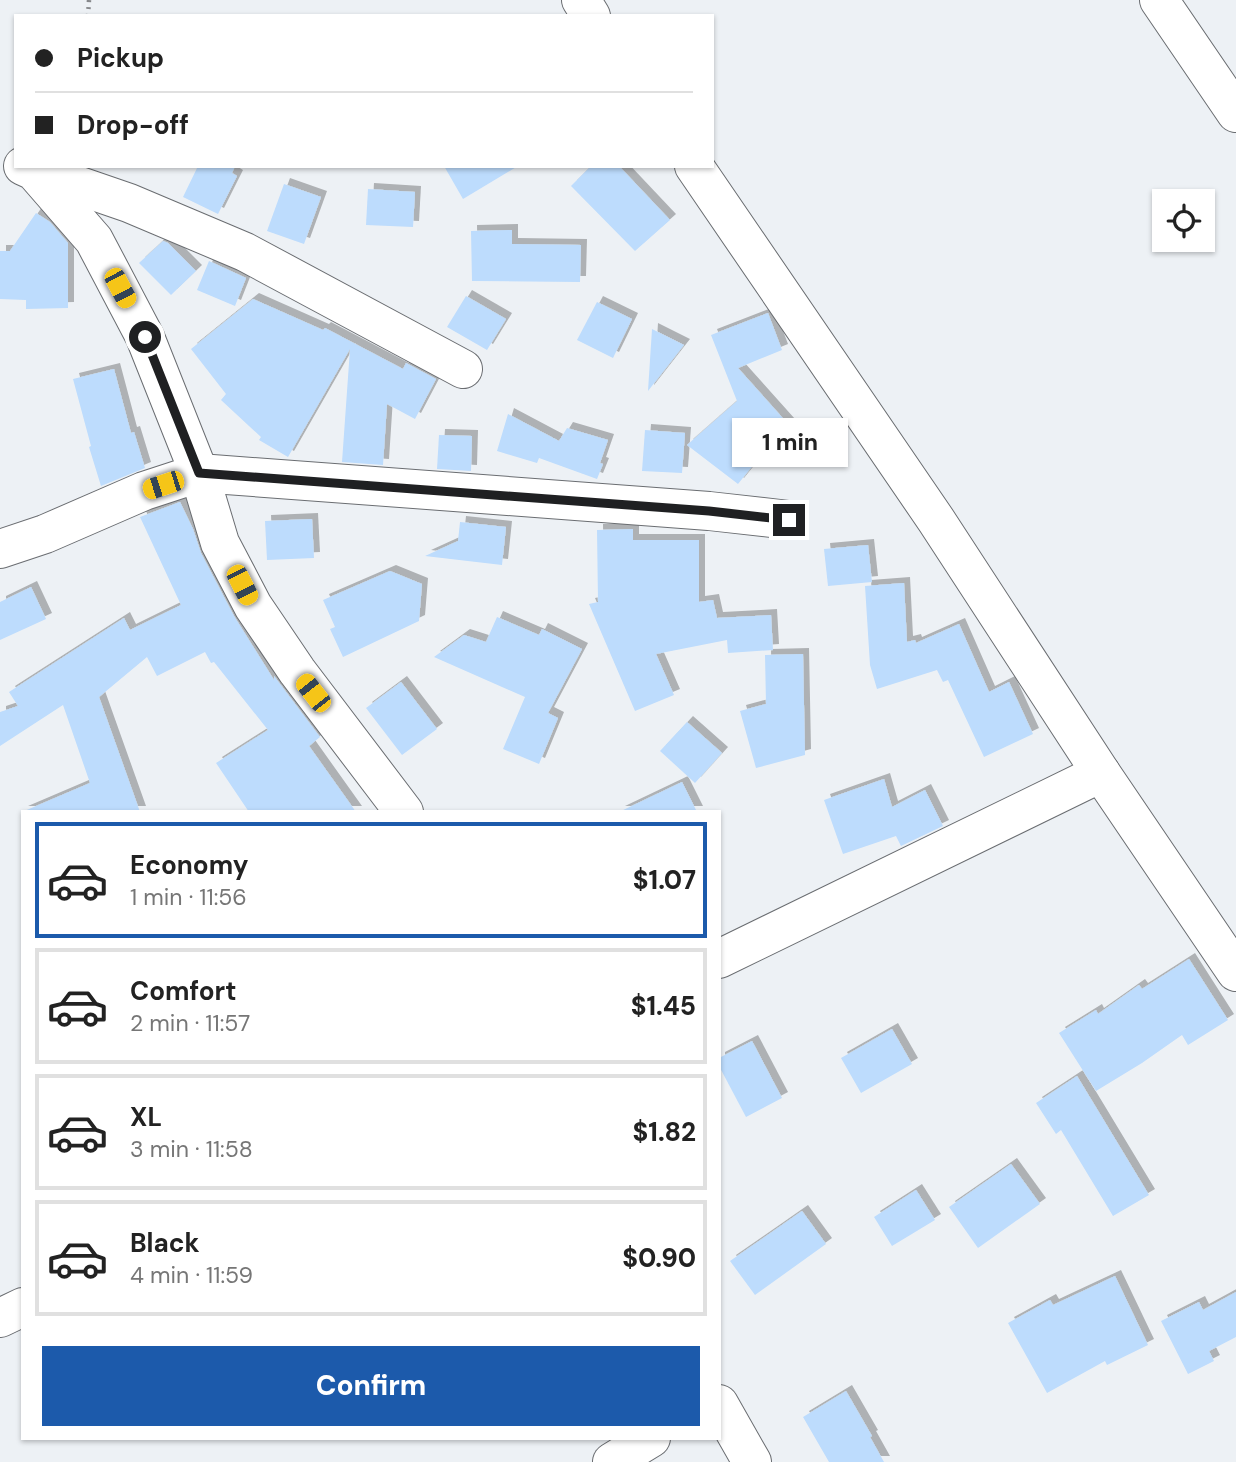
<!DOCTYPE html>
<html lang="en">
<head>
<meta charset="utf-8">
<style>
  body { margin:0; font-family:"DM Sans",sans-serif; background:#f2f2f2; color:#222; height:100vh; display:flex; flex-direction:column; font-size:26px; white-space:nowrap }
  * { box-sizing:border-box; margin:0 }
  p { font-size:23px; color:#767676 }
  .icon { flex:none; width:38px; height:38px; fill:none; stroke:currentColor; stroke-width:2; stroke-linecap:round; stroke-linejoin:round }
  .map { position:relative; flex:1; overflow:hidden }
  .panel { position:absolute; left:21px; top:810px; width:700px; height:630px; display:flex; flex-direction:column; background:#fff; border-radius:0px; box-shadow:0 2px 5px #0004 }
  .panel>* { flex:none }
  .guide { position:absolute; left:14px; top:14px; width:700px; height:154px; border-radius:0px; box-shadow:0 2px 5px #0004; display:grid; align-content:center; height:154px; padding:0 21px; background:#fff }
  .buttons { position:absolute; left:1152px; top:189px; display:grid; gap:14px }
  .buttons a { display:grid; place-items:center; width:63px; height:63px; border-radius:0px; background:#fff; box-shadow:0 2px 5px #0004; font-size:35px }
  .end { position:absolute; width:32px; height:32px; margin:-16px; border:9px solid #1f2022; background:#fff; box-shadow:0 0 0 4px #fff }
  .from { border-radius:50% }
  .bubble { position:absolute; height:49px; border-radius:0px; background:#fff; box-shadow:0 2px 5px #0004; font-size:23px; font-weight:800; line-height:49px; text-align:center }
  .car { position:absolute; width:21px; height:42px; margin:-21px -10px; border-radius:9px; box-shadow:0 0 5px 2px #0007; background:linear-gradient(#f5c518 24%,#345 0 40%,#f5c518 0 76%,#345 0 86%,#f5c518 0) }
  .guide b { display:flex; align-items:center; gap:24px; height:66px; font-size:26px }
  .guide b+b { border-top:2px solid #e0e0e0 }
  .guide i { width:18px; height:18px; background:#222 }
  ul { padding:12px 0 0; list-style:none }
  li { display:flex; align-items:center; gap:21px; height:116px; margin:0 14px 10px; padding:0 7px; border:4px solid #e0e0e0; border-radius:0px }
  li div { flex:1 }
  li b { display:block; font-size:26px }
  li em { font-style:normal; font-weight:800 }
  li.selected { border-color:#1c5aab }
  li>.icon { width:63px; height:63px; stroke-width:1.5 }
  .primary-button { display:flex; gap:14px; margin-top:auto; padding:14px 21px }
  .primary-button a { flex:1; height:80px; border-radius:0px; background:#1c5aab; color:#fff; font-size:28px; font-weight:800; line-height:80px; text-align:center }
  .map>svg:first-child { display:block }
</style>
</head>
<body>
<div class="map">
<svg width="1236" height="1462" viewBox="0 0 1236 1462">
  <defs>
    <filter id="shadow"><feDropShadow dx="6" dy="-6" stdDeviation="0" flood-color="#0004"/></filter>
  </defs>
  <rect width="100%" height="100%" fill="#edf1f5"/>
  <g fill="#bddcfd" filter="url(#shadow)">
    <polygon points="198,166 235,166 232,173 237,176 218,214 183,197"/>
    <polygon points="444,166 518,166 463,199"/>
    <polygon points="591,166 619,166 670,220 635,251 571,186"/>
    <polygon points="284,184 321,197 304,244 267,231"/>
    <polygon points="368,189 415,192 413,227 366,225"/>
    <polygon points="36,213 50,222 68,243 68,308 26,309 26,300 0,299 0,251 10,251"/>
    <polygon points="512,230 512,244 581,245 580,282 472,281 471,231"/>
    <polygon points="163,241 168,243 196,271 171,295 139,263"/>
    <polygon points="209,261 246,278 235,306 197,290"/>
    <polygon points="466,296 506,319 487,350 447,327"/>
    <polygon points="253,299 323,330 325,328 403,369 406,363 436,379 415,419 387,404 383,465 342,462 350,349 288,457 259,440 261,437 221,400 226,394 191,349"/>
    <polygon points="597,302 632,319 613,358 577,340"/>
    <polygon points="768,313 782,350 738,368 789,425 774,439 738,484 687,445 737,401 711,335"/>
    <polygon points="652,329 684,345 648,391"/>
    <polygon points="114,369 131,433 134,432 145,468 101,486 89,447 91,446 73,379"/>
    <polygon points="508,414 559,441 567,428 608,440 600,463 603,464 597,479 539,458 537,463 497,451"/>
    <polygon points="645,430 685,433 682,473 642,471"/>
    <polygon points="439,435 472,436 471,471 437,469"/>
    <polygon points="180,502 193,529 201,553 234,616 274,680 274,676 320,737 309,746 356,812 249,812 216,763 268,730 214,662 211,663 205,652 157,676 147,657 99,697 140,812 22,812 90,783 63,705 0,746 0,712 18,706 9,692 124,618 130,630 181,605 140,517"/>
    <polygon points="312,519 314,558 267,560 265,521"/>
    <polygon points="460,522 506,527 502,565 425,556 458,541"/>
    <polygon points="633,529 633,540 699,540 699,602 713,600 717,618 771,615 773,650 728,653 727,640 656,654 674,695 635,711 589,604 598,602 597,530"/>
    <polygon points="868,545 872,582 828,586 824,549"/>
    <polygon points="390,571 422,584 419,621 343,657 330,629 335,627 323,600"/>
    <polygon points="904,583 907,642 915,640 916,643 959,624 989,692 1009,682 1033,734 984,757 948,680 943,682 937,670 877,689 870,665 865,586"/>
    <polygon points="31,587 46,619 0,640 0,602"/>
    <polygon points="497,617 539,635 542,629 582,649 548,713 558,718 539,764 503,749 525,697 434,657 464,635 486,642"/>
    <polygon points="803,654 805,755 756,768 740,711 766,704 765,655"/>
    <polygon points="401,682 437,729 402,755 366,708"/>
    <polygon points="687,722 722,753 695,783 660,751"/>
    <polygon points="884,779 892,807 925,790 943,826 901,846 896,836 843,854 824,800"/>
    <polygon points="682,782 697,812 619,812"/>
    <polygon points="1189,959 1228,1020 1188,1045 1182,1035 1142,1063 1096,1091 1059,1033 1096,1010 1098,1014 1139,985 1142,989"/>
    <polygon points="892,1029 912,1064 861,1093 841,1058"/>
    <polygon points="752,1041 782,1098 746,1117 719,1066 719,1058"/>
    <polygon points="1077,1076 1149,1195 1113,1216 1061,1130 1056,1134 1036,1103"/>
    <polygon points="1011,1164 1040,1204 978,1248 949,1207"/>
    <polygon points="916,1190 935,1220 892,1246 874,1217"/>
    <polygon points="802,1211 826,1244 755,1295 730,1261"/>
    <polygon points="1115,1276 1148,1345 1107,1365 1105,1361 1047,1393 1008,1323 1050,1300 1053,1305"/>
    <polygon points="1236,1292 1236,1337 1209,1351 1214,1361 1188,1374 1161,1321 1199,1302 1203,1310"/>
    <polygon points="846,1391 872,1436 870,1437 884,1462 829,1462 803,1417"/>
  </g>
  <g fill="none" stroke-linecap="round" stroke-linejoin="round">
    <g stroke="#6a6d71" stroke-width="40">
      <g id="minor">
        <polyline points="581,0 591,16"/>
        <polyline points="1159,0 1236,113"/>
        <polyline points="23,166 34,171 94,240 145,337 199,473 220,543 253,606 297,671 404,812"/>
        <polyline points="694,166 936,520 1101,773 1236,972"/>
        <polyline points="36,171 129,203 245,252 463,369"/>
        <polyline points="0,549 45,534 144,491 199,473 709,511 789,520"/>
        <polyline points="719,959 1101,773"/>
        <polyline points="0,1318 23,1307"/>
        <polyline points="719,1404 752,1462"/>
        <polyline points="612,1462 651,1438"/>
      </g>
    </g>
    <polyline stroke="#85878a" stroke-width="4.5" stroke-dasharray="2 5" stroke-linecap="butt" points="88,16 89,0"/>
    <use href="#minor" stroke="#fff" stroke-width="38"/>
  </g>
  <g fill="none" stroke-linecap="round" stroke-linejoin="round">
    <polyline stroke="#1f2022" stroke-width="9" points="145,337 199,473 709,511 789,520"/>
  </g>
</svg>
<div class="buttons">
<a><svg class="icon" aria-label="locate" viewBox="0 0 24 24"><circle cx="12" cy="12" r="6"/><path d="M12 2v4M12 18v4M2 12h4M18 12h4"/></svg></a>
</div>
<i class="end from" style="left:145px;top:337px"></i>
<i class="end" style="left:789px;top:520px"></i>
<div class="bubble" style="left:732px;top:418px;width:116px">1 min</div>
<i class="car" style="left:120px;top:288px;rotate:152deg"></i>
<i class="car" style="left:163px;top:485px;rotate:252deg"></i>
<i class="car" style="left:242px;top:585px;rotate:153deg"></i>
<i class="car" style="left:313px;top:693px;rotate:322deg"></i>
<div class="guide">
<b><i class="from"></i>Pickup</b>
<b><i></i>Drop-off</b>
</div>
<section class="panel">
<ul>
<li class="selected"><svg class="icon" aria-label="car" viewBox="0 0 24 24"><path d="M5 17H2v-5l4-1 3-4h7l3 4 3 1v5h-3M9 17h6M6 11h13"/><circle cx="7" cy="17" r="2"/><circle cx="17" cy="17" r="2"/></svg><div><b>Economy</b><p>1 min · 11:56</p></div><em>$1.07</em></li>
<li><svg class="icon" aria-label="car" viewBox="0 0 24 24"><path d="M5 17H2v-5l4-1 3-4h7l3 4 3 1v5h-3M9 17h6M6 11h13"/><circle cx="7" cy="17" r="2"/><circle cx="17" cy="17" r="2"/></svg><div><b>Comfort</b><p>2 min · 11:57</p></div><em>$1.45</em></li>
<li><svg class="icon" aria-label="car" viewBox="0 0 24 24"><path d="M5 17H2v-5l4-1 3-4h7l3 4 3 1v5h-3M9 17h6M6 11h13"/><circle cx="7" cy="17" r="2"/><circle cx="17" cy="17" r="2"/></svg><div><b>XL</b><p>3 min · 11:58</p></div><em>$1.82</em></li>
<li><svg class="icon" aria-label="car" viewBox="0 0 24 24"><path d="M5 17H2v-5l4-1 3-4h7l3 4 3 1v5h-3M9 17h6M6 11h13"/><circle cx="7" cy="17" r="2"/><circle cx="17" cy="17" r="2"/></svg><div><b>Black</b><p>4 min · 11:59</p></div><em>$0.90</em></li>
</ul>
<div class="primary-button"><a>Confirm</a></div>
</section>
</div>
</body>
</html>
